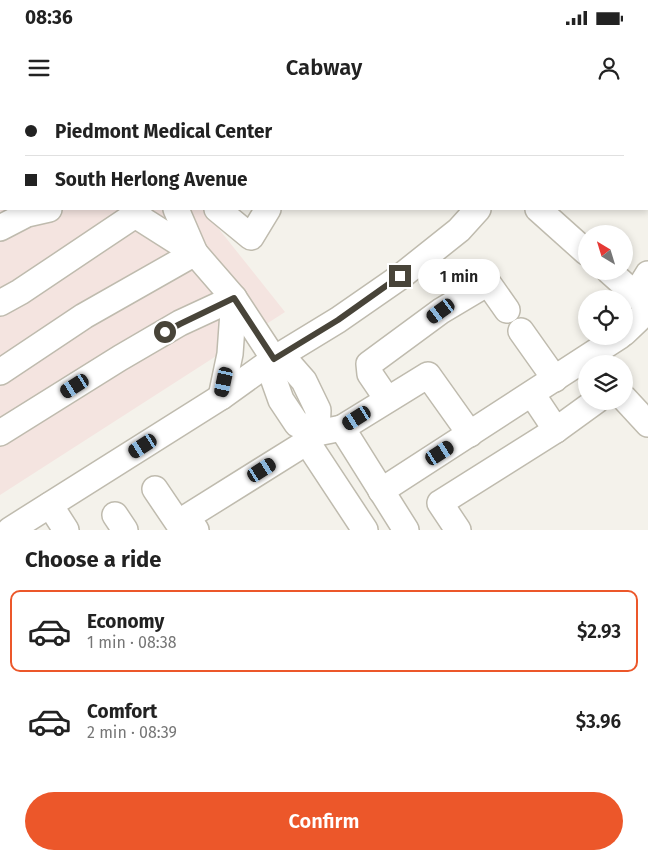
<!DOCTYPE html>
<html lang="en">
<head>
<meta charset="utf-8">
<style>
  body { margin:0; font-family:"Fira Sans",sans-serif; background:#f2f2f2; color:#222; height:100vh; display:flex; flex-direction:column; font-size:19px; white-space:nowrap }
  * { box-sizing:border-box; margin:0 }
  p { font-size:16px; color:#767676 }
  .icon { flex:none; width:28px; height:28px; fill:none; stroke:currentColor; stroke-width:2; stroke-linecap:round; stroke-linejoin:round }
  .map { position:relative; height:430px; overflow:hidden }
  .side { display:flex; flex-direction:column; background:#fff; flex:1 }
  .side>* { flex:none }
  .banner { position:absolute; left:0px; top:0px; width:649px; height:110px; box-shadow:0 2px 8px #0003; display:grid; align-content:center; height:110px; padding:0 25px; background:#fff }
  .needle { width:32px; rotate:322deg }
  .fabs { position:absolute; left:578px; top:125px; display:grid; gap:10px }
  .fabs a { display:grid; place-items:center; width:55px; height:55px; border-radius:50%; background:#fff; box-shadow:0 2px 8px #0003; font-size:25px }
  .end { position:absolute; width:22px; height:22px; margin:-11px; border:6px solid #484439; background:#fff; box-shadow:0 0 0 2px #fff }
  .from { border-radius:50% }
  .bubble { position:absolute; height:35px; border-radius:18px; background:#fff; box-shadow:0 2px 8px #0003; font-size:16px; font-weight:600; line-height:35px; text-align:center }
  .car { position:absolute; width:15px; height:30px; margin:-15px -8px; border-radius:6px; box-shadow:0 0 4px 1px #0007; background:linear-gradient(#222 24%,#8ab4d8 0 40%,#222 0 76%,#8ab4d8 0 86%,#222 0) }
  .banner b { display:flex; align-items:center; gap:18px; height:48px; font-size:19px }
  .banner b+b { border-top:1px solid #e0e0e0 }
  .banner i { width:12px; height:12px; background:#222 }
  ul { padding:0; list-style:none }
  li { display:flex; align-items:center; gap:15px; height:82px; margin:0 10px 8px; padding:0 15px; border:2px solid transparent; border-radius:10px }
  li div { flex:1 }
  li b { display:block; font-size:19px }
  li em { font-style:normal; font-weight:600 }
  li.current { border-color:#ec572a }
  li>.icon { width:45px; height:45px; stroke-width:1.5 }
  h2 { padding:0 25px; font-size:22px; line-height:60px }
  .button { display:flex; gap:10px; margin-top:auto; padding:10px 25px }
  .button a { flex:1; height:58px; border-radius:30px; background:#ec572a; color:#fff; font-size:20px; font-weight:600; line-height:58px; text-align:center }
  .status { display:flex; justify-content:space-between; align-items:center; height:35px; padding:0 25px; background:#fff; direction:ltr }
  .status svg { height:14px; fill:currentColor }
  header { display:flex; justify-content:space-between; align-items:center; height:65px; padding:0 25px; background:#fff; font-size:22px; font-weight:600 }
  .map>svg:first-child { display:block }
</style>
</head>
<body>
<div class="status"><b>08:36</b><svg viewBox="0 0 49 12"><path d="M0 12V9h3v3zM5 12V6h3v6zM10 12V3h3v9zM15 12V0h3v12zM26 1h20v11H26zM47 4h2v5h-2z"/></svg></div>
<header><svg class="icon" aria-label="menu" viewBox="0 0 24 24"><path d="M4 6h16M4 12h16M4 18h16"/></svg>Cabway<svg class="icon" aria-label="person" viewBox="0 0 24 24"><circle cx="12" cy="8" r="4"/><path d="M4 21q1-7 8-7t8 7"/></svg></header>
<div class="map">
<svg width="648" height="430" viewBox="0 0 648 430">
  <rect width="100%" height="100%" fill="#f4f2eb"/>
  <polygon fill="#f4e4e0" points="0,0 217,0 216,1 1,1 1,109 203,109 285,212 0,395"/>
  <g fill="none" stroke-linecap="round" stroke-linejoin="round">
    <g stroke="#bfbbae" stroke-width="28">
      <g id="minor">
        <polyline points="279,0 281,1"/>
        <polyline points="413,0 414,1"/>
        <polyline points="194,1 195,0"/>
        <polyline points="235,1 235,0"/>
        <polyline points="571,1 572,0"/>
        <polyline points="139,109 135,115 195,153 234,198 274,259"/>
        <polyline points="217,109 251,137 268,109"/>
        <polyline points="538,109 586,152"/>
        <polyline points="0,128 27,114 49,109"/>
        <polyline points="609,171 648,206"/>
        <polyline points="635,195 648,174"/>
        <polyline points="0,203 20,192 135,115"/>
        <polyline points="521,231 555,279"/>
        <polyline points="624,233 648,210"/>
        <polyline points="274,259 271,272 281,300 297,324 317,333"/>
        <polyline points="274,259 290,265 304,281 318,310 317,333"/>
        <polyline points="0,272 84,216 195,153 176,109"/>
        <polyline points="532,294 556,330 596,301"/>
        <polyline points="624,298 648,324"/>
        <polyline points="387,299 370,274 369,264 441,211 488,183 507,210"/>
        <polyline points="342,328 428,275 470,334"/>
        <polyline points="0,333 120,258 180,223 234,198 230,254 221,297"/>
        <polyline points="155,389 178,423"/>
        <polyline points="381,391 620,236"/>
        <polyline points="50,405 66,430"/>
        <polyline points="115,415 125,430"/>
        <polyline points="10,430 221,297 274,259 338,220 400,177 459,130 478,109"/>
        <polyline points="196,430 187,417 307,342"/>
        <polyline points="365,430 307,342 317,333 342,328 406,430"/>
        <polyline points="458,430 440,403 556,330"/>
      </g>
    </g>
    <use href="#minor" stroke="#fff" stroke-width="25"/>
  </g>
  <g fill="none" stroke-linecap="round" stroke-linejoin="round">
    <polyline stroke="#484439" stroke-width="6" points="165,232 180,224 234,198 274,259 338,220 400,176"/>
  </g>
</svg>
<div class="fabs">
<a><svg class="needle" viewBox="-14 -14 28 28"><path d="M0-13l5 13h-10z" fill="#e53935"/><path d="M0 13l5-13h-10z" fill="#767676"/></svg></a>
<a><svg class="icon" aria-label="locate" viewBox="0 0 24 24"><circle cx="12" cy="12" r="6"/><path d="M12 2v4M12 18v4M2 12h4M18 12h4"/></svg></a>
<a><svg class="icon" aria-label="layers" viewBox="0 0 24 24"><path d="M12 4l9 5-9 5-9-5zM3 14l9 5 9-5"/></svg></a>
</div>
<i class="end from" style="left:165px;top:232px"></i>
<i class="end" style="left:400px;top:176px"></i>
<div class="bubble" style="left:418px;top:159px;width:82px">1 min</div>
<i class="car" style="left:441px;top:211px;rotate:234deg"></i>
<i class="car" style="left:224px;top:282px;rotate:192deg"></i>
<i class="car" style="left:75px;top:286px;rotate:238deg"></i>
<i class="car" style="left:357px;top:318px;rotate:238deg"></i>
<i class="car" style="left:143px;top:346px;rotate:237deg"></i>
<i class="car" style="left:440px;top:353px;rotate:57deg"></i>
<i class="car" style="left:262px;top:370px;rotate:58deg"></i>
<div class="banner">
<b><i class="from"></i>Piedmont Medical Center</b>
<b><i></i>South Herlong Avenue</b>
</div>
</div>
<section class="side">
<h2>Choose a ride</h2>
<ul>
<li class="current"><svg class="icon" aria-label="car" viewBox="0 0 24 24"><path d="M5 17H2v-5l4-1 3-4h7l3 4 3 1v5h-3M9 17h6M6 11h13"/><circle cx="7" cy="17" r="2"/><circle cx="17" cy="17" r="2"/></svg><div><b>Economy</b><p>1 min · 08:38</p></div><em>$2.93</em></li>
<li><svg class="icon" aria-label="car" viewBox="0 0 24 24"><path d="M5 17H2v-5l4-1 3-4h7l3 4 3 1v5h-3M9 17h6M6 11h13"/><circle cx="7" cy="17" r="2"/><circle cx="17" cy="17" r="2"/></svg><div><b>Comfort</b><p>2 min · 08:39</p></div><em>$3.96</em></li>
</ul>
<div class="button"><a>Confirm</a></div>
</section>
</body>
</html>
